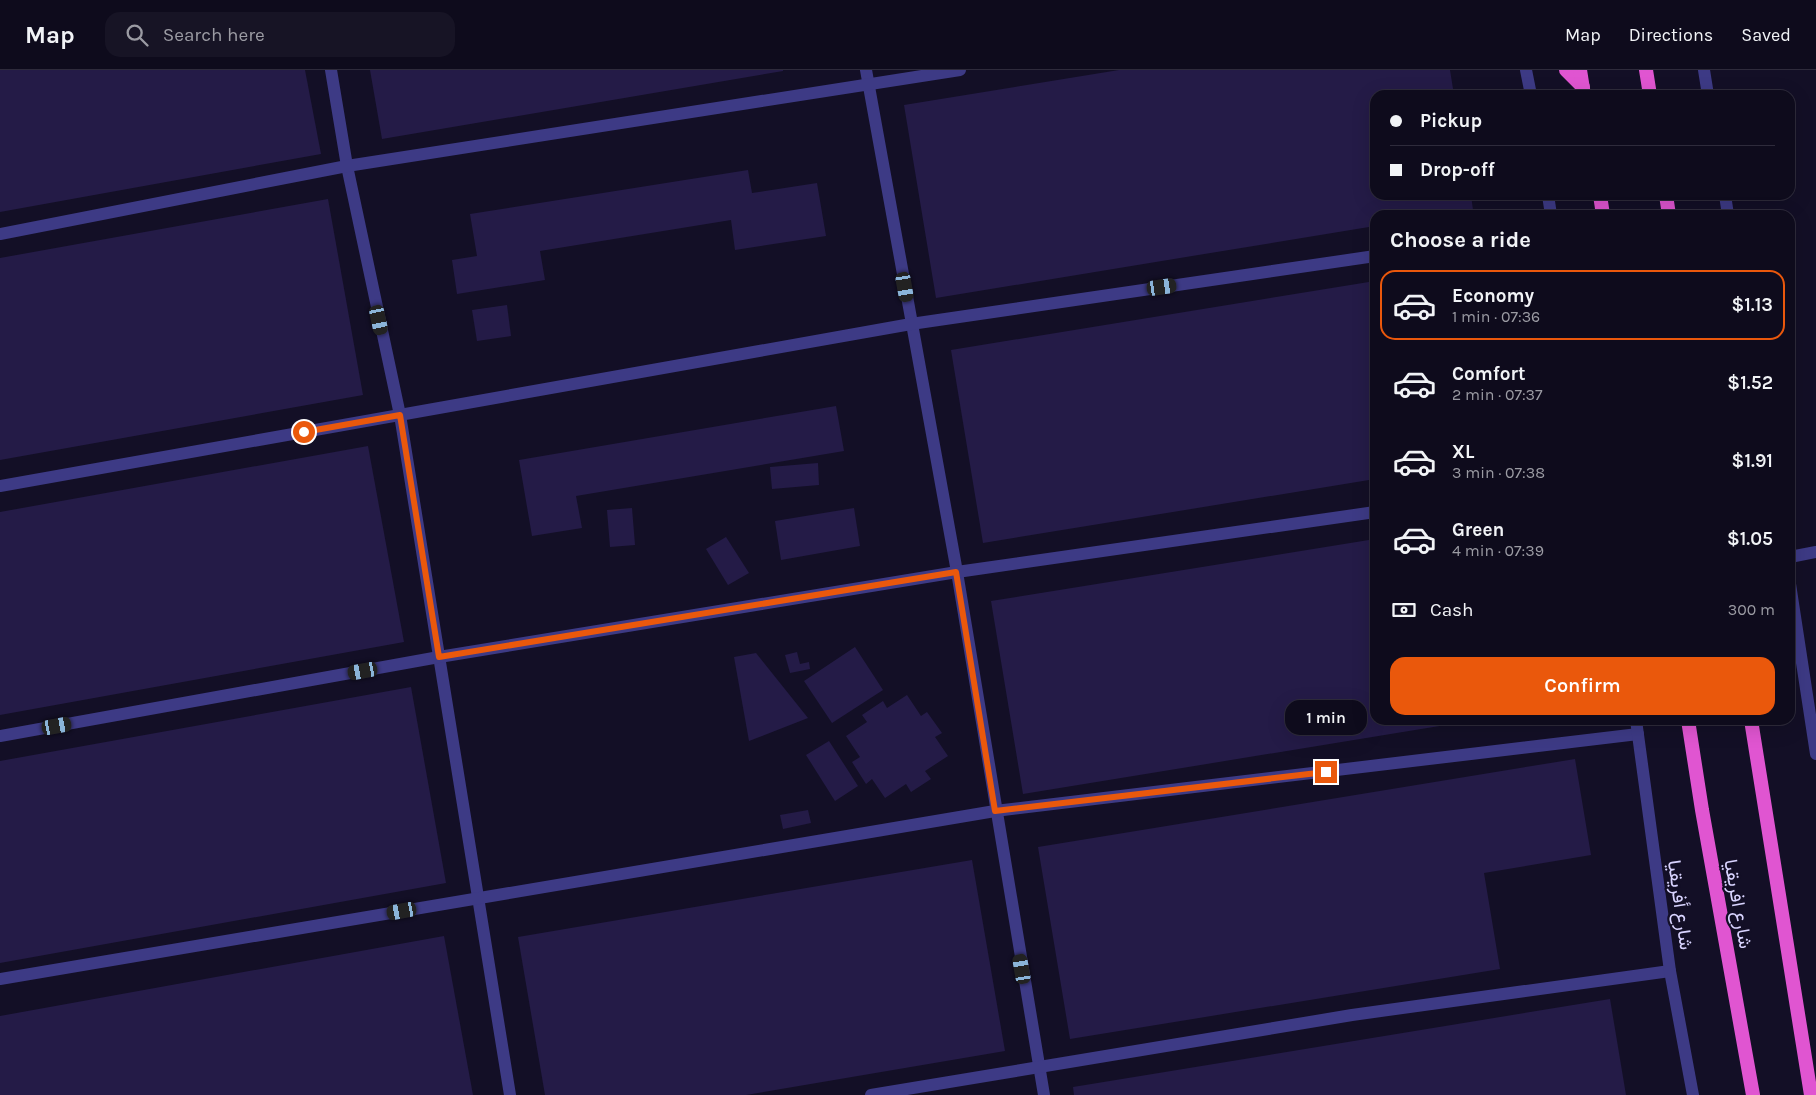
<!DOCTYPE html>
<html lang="en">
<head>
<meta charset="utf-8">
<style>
  body { margin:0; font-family:Karla,Vazirmatn,sans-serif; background:#171425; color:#f1f3f6; height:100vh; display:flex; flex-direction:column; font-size:19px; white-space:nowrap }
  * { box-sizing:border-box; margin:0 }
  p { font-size:16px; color:#9b9ba3 }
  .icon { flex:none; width:28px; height:28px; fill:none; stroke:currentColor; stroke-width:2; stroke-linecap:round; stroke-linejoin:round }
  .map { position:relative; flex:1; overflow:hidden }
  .sheet { position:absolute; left:1370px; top:140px; width:425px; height:515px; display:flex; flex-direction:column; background:#0e0b1c; border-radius:15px; box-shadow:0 5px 20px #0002,0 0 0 1px #2e2b3b }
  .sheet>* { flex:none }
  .top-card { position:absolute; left:1370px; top:20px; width:425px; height:110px; border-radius:15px; box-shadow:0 5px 20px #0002,0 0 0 1px #2e2b3b; display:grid; align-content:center; height:110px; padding:0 20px; background:#0e0b1c }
  .end { position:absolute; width:22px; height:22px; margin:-11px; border:6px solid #ea580c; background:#fff; box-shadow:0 0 0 2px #fff }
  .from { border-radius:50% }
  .bubble { position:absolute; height:35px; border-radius:15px; background:#0e0b1c; box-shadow:0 5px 20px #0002,0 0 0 1px #2e2b3b; font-size:16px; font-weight:600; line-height:35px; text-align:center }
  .car { position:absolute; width:15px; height:30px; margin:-15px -8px; border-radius:6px; box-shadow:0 0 4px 1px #0007; background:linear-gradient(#222 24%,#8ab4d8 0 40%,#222 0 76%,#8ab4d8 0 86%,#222 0) }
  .top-card b { display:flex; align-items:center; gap:18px; height:48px; font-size:19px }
  .top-card b+b { border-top:1px solid #2e2b3b }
  .top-card i { width:12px; height:12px; background:#f1f3f6 }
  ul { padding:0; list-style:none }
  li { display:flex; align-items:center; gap:15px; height:70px; margin:0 10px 8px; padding:0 10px; border:2px solid transparent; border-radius:15px }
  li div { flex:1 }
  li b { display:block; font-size:19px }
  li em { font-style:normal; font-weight:600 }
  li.selected { border-color:#ea580c }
  li>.icon { width:45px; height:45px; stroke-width:1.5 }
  h2 { padding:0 20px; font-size:22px; line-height:60px }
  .pay { display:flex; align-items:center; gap:12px; height:55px; padding:0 20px; font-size:19px }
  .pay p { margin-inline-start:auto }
  .cta { display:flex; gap:10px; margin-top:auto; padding:10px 20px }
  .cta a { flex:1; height:58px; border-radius:15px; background:#ea580c; color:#fff; font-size:20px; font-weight:600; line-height:58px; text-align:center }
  header { display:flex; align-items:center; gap:30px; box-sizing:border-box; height:70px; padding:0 25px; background:#0e0b1c; border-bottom:1px solid #2e2b3b }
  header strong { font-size:24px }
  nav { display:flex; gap:28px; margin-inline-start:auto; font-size:18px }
  .search { width:350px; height:45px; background:#171425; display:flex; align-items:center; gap:12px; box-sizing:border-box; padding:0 18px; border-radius:15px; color:#9b9ba3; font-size:19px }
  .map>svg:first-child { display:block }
</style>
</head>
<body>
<header>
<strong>Map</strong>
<div class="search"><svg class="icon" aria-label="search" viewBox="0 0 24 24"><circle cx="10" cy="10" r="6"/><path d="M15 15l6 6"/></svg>Search here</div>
<nav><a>Map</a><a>Directions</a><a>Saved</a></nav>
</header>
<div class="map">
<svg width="1816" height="1025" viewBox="0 0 1816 1025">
  <rect width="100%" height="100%" fill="#130f26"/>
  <g fill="#241b47">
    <polygon points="0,0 305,0 321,84 0,142"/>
    <polygon points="370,0 783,0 783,1 382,69"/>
    <polygon points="1119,0 1450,0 1454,25 1375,25 1375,125 1471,125 1473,140 1445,145 1375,145 1375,156 936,228 904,35"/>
    <polygon points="748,100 752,123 817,113 826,166 735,180 731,150 540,181 545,210 457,224 452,190 477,186 470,144"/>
    <polygon points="328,129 363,325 0,390 0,188"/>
    <polygon points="1375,211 1375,409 983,473 951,280"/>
    <polygon points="507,235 511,266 477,271 472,240"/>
    <polygon points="836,336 844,381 576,426 582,458 532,466 519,390"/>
    <polygon points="368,376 404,572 0,645 0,442"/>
    <polygon points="818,393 819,415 772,419 770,397"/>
    <polygon points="632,438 635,475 610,477 607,440"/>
    <polygon points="854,438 860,476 781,490 775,451"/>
    <polygon points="726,467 749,503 728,515 706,479"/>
    <polygon points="1375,469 1375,650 1470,651 1023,724 991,531"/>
    <polygon points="855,577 883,620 832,653 804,611"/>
    <polygon points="797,582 800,594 809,592 810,599 790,603 785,585"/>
    <polygon points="756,583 808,648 749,671 734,587"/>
    <polygon points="411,617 446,813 0,893 0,691"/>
    <polygon points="907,625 921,646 927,642 942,663 935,667 948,686 925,701 931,709 911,722 906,714 885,728 872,709 866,714 852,692 860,687 846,666 867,652 862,645 883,631 887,638"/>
    <polygon points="829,671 858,716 835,731 806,685"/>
    <polygon points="1575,689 1591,785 1484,803 1500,899 1070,969 1038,777"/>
    <polygon points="808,740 811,753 783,759 780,745"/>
    <polygon points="972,790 1005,981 746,1025 545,1025 518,867"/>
    <polygon points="444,866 473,1025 0,1025 0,946"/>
    <polygon points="1610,929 1626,1025 1074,1025 1073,1017"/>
  </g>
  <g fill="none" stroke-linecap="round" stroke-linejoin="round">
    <g stroke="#3d3a85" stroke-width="12">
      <polyline points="331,0 347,96 400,345 510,1025"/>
      <polyline points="866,0 957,502 1044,1025"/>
      <polyline points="0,164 347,96 960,0"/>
      <polyline points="0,416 911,254 1375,186"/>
      <polyline points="1790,487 1816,482"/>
      <polyline points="0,666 439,587 957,502 1375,442"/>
      <polyline points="0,909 995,741 1638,664"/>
      <polyline points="871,1025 1352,945 1670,901"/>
    </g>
    <g stroke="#3d3a85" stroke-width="12">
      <polyline points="1526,0 1531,25"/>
      <polyline points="1704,0 1708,25"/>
      <polyline points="1548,125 1551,145"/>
      <polyline points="1725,125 1728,145"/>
      <polyline points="1790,514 1816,684"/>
      <polyline points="1636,650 1670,901 1693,1025"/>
    </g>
    <g stroke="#e055d1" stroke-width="14">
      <polyline points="1566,0 1583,17"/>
      <polyline points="1580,0 1584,25"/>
      <polyline points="1646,0 1650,25"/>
      <polyline points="1600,125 1603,145"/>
      <polyline points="1666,125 1669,145"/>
      <polyline points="1688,650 1702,740 1753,1025"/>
      <polyline points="1751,650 1811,1025"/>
    </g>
  </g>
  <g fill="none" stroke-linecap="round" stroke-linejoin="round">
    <polyline stroke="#ea580c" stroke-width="6" points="304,362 400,345 439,587 956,502 995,741 1326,702"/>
  </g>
  <g text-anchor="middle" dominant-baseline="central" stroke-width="4.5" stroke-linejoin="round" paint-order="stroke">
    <g font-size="19" fill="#d9d4ff" stroke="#130f26">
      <text transform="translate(1738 834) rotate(80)">شارع افريقيا</text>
      <text transform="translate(1680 835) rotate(82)">شارع أفريقيا</text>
    </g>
  </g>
</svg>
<i class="end from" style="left:304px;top:362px"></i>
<i class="end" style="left:1326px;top:702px"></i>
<div class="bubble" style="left:1285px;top:630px;width:82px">1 min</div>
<i class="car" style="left:905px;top:217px;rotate:170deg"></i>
<i class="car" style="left:1162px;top:217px;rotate:82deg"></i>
<i class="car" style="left:379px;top:250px;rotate:168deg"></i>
<i class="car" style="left:363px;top:601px;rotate:260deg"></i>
<i class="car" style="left:57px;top:656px;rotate:80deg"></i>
<i class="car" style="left:402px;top:841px;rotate:260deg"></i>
<i class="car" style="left:1022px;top:899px;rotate:350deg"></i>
<div class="top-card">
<b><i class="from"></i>Pickup</b>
<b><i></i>Drop-off</b>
</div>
<section class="sheet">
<h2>Choose a ride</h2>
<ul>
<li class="selected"><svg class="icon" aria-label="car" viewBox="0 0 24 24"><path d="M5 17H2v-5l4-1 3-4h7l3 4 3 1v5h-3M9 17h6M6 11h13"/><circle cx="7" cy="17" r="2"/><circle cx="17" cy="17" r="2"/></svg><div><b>Economy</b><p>1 min · 07:36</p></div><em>$1.13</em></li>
<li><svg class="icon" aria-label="car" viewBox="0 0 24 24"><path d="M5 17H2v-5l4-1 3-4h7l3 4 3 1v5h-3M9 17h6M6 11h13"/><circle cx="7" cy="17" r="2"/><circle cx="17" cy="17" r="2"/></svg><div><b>Comfort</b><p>2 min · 07:37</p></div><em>$1.52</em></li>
<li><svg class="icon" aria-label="car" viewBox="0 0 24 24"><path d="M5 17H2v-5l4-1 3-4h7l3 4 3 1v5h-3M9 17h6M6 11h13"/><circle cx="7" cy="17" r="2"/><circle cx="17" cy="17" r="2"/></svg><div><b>XL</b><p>3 min · 07:38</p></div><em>$1.91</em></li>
<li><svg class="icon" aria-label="car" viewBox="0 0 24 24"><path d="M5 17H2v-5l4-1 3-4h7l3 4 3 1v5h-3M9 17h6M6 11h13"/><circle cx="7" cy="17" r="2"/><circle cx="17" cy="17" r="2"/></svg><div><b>Green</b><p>4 min · 07:39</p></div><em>$1.05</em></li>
</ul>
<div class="pay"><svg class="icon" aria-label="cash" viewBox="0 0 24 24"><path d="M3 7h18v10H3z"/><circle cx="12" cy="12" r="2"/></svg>Cash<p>300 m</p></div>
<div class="cta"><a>Confirm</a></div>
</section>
</div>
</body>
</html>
